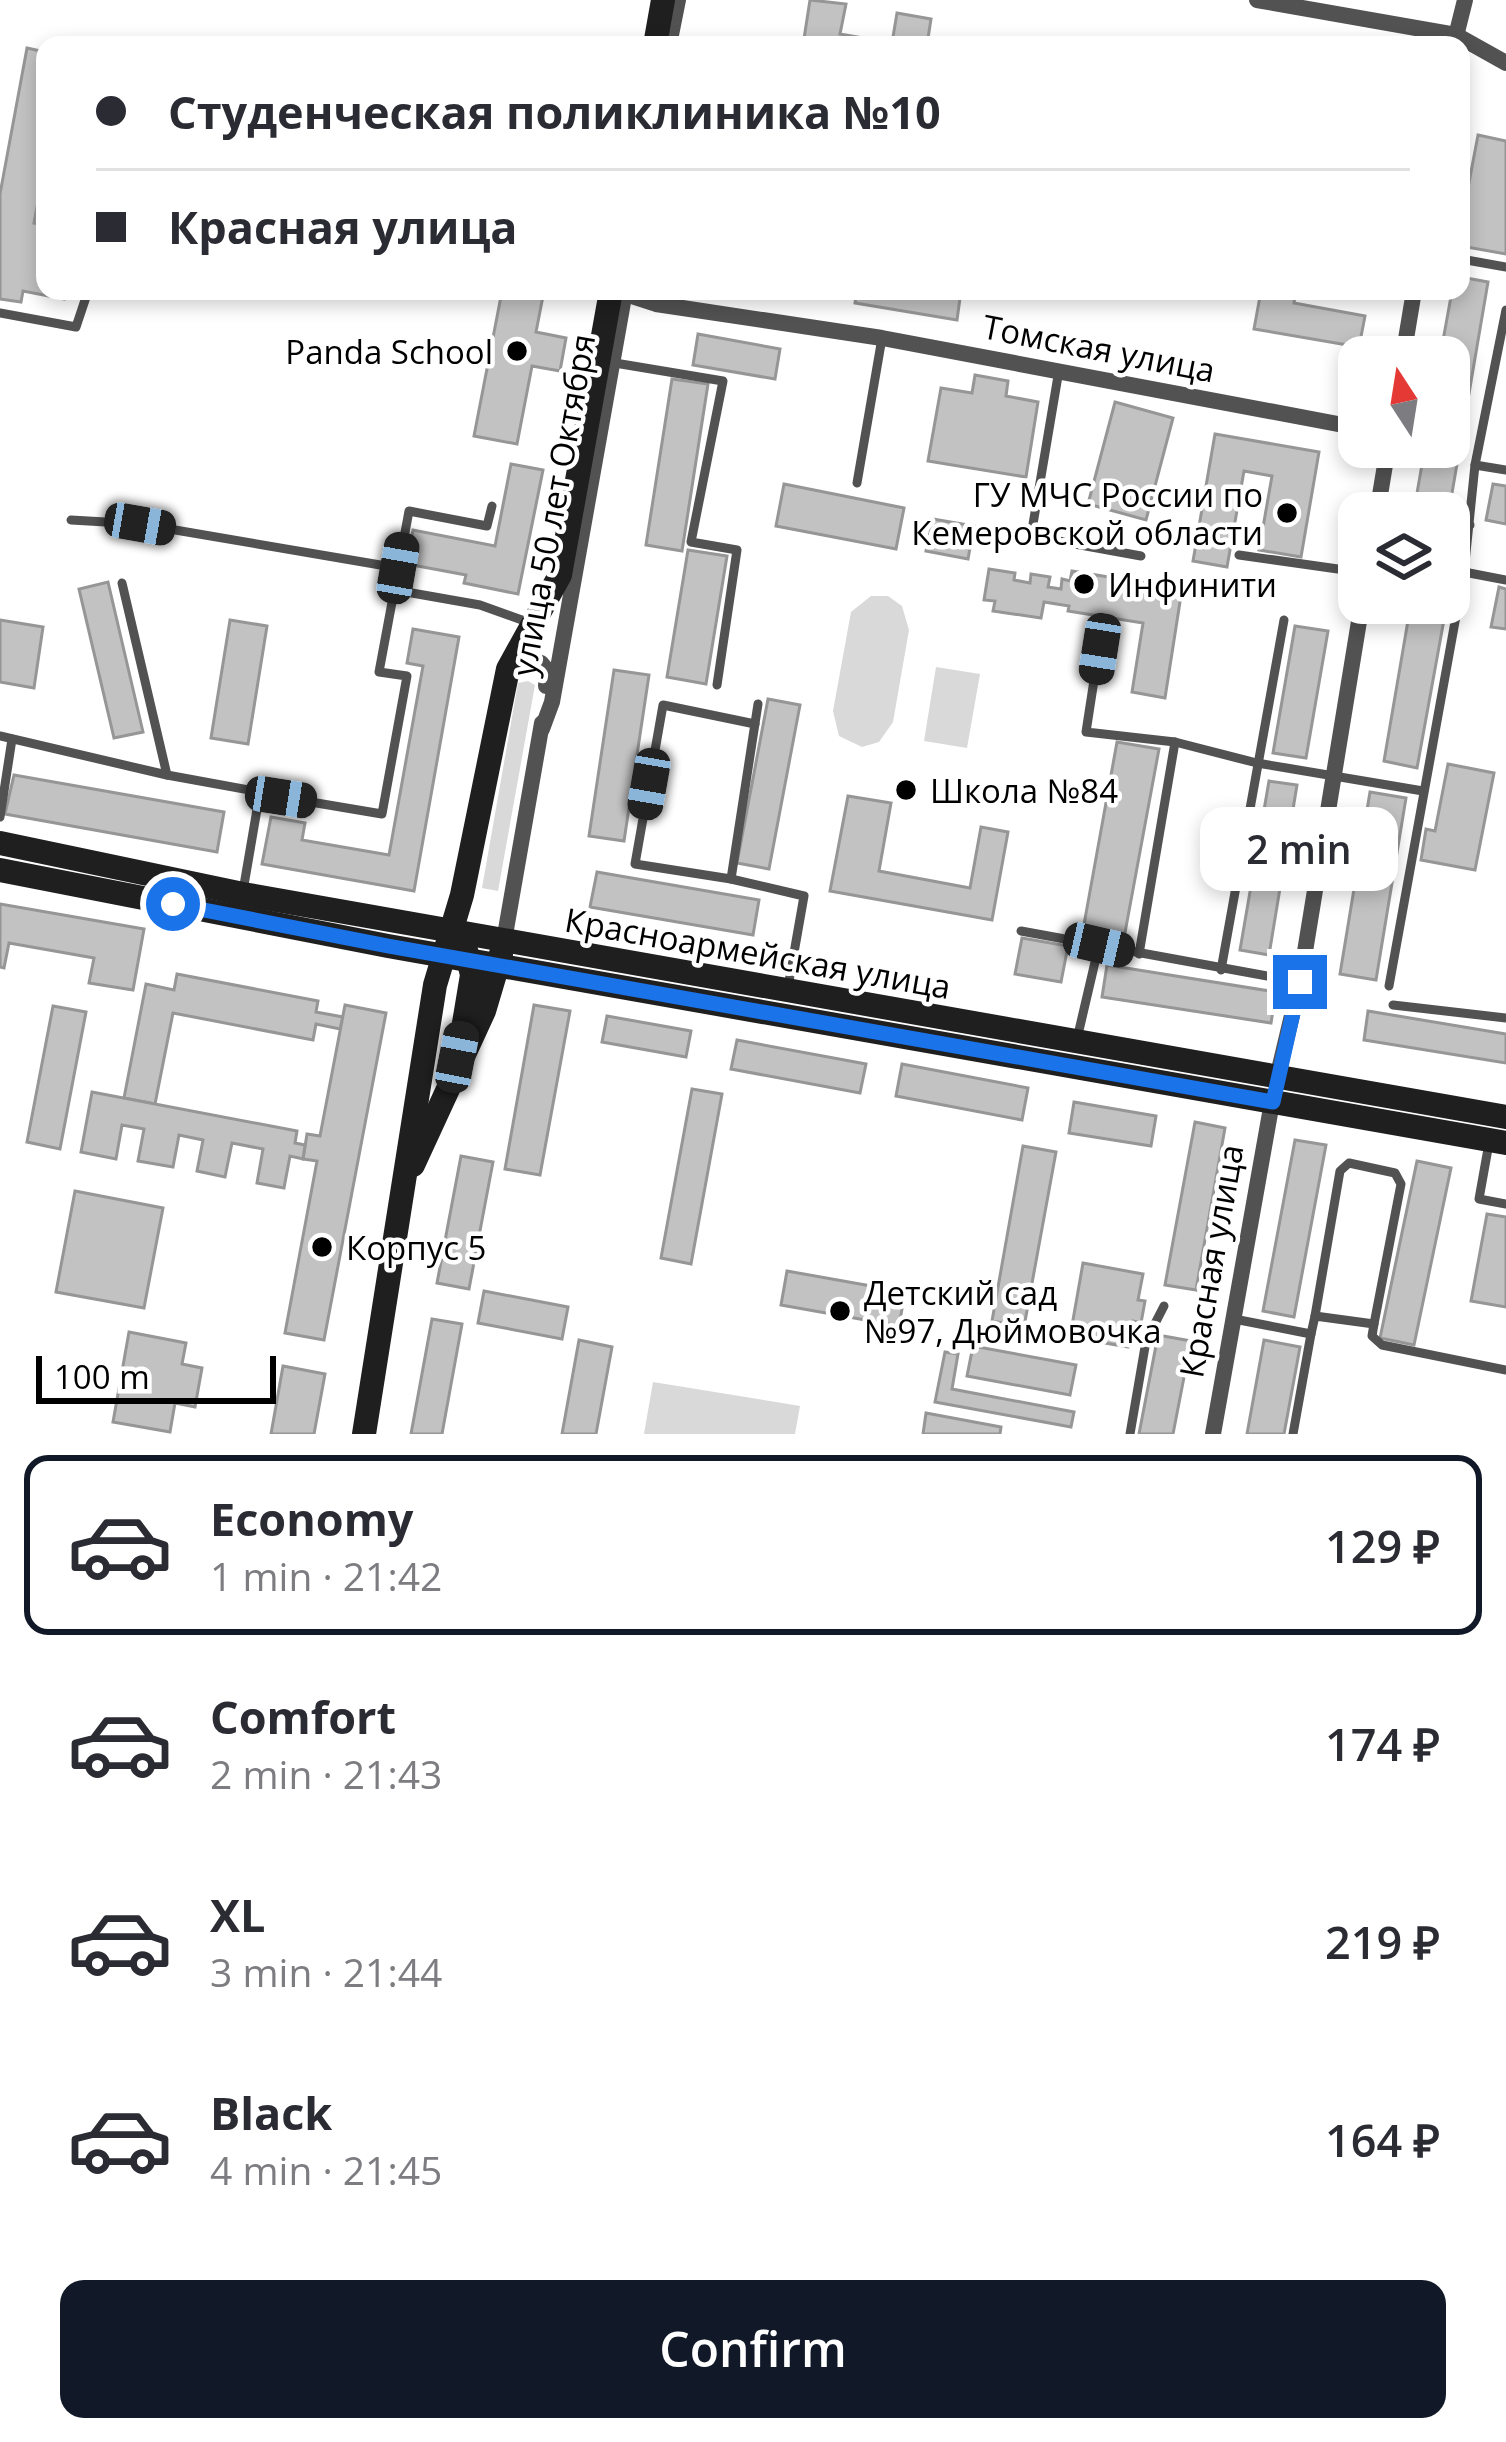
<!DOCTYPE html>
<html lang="en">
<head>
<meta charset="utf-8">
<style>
  body { margin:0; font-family:"Open Sans",sans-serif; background:#f7f7f7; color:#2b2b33; height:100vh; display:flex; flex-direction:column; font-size:45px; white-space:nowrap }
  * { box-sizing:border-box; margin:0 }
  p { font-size:39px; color:#7c7c81 }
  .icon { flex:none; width:66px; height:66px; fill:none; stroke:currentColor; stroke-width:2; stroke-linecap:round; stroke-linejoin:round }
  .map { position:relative; height:1434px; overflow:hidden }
  .drawer { display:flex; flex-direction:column; background:#fff; flex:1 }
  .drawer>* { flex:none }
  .hud { position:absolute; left:36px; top:36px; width:1434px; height:264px; border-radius:24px; box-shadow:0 6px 18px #0003; display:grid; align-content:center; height:264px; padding:0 60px; background:#fff }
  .needle { width:78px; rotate:348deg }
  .controls { position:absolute; left:1338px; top:336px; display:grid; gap:24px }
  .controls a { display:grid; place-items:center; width:132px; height:132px; border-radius:24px; background:#fff; box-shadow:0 6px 18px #0003; font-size:60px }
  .scale { position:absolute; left:36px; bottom:30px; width:240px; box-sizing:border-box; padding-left:12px; border:6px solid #000; border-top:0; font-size:33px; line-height:42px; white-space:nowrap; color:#000; -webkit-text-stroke:9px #fff; paint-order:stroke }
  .end { position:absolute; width:54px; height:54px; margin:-27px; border:15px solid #1a73e8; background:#fff; box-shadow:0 0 0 6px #fff }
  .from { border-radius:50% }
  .bubble { position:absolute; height:84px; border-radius:24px; background:#fff; box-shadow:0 6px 18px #0003; font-size:39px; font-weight:600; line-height:84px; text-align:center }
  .car { position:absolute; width:36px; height:72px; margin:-36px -18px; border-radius:15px; box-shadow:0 0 9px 3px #0007; background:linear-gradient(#222 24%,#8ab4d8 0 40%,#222 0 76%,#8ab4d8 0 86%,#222 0) }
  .hud b { display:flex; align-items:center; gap:42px; height:114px; font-size:45px }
  .hud b+b { border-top:3px solid #e1e1e2 }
  .hud i { width:30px; height:30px; background:#2b2b33 }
  ul { padding:21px 0 0; list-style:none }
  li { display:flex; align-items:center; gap:36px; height:180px; margin:0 24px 18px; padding:0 36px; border:6px solid transparent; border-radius:24px }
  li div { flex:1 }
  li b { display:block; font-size:45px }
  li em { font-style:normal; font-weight:600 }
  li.selected { border-color:#111827 }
  li>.icon { width:108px; height:108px; stroke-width:1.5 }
  .cta { display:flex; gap:24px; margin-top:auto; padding:24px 60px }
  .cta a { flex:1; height:138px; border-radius:24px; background:#111827; color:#fff; font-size:48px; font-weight:600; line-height:138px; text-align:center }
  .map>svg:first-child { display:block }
</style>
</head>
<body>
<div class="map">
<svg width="1506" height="1434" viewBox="0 0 1506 1434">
  <rect width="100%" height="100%" fill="#fff"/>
  <g fill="#d9d9d9">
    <polygon points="871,596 888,596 902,606 909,630 893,722 879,742 862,747 839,736 833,711 851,612"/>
    <polygon points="936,667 980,674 967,748 924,741"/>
    <polygon points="528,681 535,685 498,891 482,888 518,683"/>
    <polygon points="653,1382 800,1406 795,1434 644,1434"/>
  </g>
  <g fill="#c2c2c2" stroke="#969696" stroke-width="3">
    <polygon points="810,0 846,4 840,34 892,43 897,13 931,19 927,45 803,45"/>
    <polygon points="27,48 45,52 45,164 34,223 45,225 45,291 65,291 64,299 23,291 21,302 0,299 0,194"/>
    <polygon points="1478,135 1506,141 1506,254 1461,246 1461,225"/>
    <polygon points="1461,277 1488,282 1450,505 1416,499 1425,447 1449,447 1449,357 1440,357 1452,291 1461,291"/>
    <polygon points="502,291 544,291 536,332 566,338 560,371 532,366 517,444 474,436"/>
    <polygon points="857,291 961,291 957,320 855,303"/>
    <polygon points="1261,291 1296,291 1294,303 1365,316 1359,347 1254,329"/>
    <polygon points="698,334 780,349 775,379 693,365"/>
    <polygon points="975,375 1008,381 1006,396 1038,402 1026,477 928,461 941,388 972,393"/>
    <polygon points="672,379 708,384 682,551 646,545"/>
    <polygon points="1115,402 1173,418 1146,520 1088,504"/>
    <polygon points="1215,434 1319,452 1301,557 1259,550 1272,476 1244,471 1227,567 1193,561"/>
    <polygon points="511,464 543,470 518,594 464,583 466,575 407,564 413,530 495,546"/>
    <polygon points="784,484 904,508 896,549 776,526"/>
    <polygon points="1493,484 1506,486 1506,524 1486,520"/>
    <polygon points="933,519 974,526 968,559 926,551"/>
    <polygon points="688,550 727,556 706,684 667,677"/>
    <polygon points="989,569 1015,573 1014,580 1030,583 1031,574 1050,577 1048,587 1061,589 1062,579 1070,581 1072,571 1182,589 1165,698 1132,692 1143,623 1068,611 1069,606 1044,602 1041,618 993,611 995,601 984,600"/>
    <polygon points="108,582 143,732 114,738 79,589"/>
    <polygon points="1499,587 1506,589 1506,629 1491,627"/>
    <polygon points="1411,603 1447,603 1417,768 1384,761"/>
    <polygon points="0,620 43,627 34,688 0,682"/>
    <polygon points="230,620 267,626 248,744 211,738"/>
    <polygon points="1295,626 1328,631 1306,758 1273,753"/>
    <polygon points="413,629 459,637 414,891 262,864 271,817 305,823 302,840 389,855 423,666 407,663"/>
    <polygon points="614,670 649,675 624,841 589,836"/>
    <polygon points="768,699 800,705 769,869 737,863"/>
    <polygon points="1117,742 1159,749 1124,938 1083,930"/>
    <polygon points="1448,764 1494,773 1475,870 1421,860 1426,829 1435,831"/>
    <polygon points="14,775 224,812 217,852 5,814"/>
    <polygon points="1269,781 1297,785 1269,955 1240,950"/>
    <polygon points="1370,792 1406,798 1376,980 1340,974"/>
    <polygon points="848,796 891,803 879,871 970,888 981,827 1008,832 992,920 830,891"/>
    <polygon points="597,872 759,900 753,935 590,907"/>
    <polygon points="0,904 144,929 133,990 89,983 94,958 9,943 4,968 0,967"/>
    <polygon points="1022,938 1068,946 1061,982 1015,974"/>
    <polygon points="1107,965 1276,992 1271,1023 1102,997"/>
    <polygon points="177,974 318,1001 316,1012 343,1017 340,1029 316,1024 313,1040 173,1013 155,1104 124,1098 146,984 174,990"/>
    <polygon points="345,1005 386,1013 324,1340 285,1333 317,1161 303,1159 307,1134 320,1136"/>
    <polygon points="534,1005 570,1011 540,1175 505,1169"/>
    <polygon points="53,1006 86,1012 60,1149 27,1142"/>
    <polygon points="1368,1011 1506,1034 1506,1063 1364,1040"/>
    <polygon points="607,1016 691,1031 686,1057 602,1042"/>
    <polygon points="737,1040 866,1064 860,1093 731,1069"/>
    <polygon points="902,1064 1028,1088 1022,1120 896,1096"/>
    <polygon points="692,1089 722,1094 691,1264 661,1258"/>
    <polygon points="92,1092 297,1131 295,1143 305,1145 303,1159 290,1156 284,1188 257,1183 263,1149 232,1143 225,1177 197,1171 203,1140 179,1135 173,1167 138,1161 144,1129 122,1125 116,1159 81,1152"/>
    <polygon points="1074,1102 1156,1116 1151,1146 1069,1133"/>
    <polygon points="1195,1122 1225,1128 1196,1290 1165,1285"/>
    <polygon points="1295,1140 1326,1145 1294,1317 1263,1311"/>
    <polygon points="1023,1146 1056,1152 1024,1327 992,1321"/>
    <polygon points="461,1156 493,1162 469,1289 437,1283"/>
    <polygon points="1417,1161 1451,1168 1414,1345 1380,1338"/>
    <polygon points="75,1191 163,1208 144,1308 56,1292"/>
    <polygon points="1487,1214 1506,1217 1506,1307 1471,1301"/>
    <polygon points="1083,1263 1143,1274 1138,1300 1145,1301 1141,1323 1133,1321 1128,1347 1070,1337"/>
    <polygon points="787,1271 905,1292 899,1326 781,1305"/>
    <polygon points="484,1291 568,1307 562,1339 478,1323"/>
    <polygon points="432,1319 462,1324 442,1434 411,1434"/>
    <polygon points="129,1332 186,1343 182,1364 202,1368 195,1407 175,1403 170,1432 113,1422"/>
    <polygon points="1158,1335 1191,1341 1173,1434 1139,1434"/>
    <polygon points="579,1340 612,1347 596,1434 562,1434"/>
    <polygon points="1264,1340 1300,1347 1284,1434 1247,1434"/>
    <polygon points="973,1346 1076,1365 1070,1395 967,1376"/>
    <polygon points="945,1352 958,1354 952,1389 1074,1412 1071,1427 935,1402"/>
    <polygon points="283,1366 325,1374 314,1434 271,1434"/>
    <polygon points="926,1413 1001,1427 1000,1434 923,1434"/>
  </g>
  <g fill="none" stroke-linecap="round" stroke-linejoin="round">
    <g stroke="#525252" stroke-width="9">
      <polyline points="1461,259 1506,267"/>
      <polyline points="0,313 76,327 88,291"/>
      <polyline points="609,362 723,381 691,542 737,550 717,685"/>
      <polyline points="1059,370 1031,536 1141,556"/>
      <polyline points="1475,465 1506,470"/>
      <polyline points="857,483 882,338"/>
      <polyline points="71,520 140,524 398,568"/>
      <polyline points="1449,522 1470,525"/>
      <polyline points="1239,555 1359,572"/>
      <polyline points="1464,572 1506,580"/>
      <polyline points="122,583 167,775"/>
      <polyline points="395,590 480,605 533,624"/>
      <polyline points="1099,648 1086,732 1175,742"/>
      <polyline points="755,724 663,705 635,864 731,879 804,896 788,987"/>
      <polyline points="0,736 167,775 260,792 243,891"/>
      <polyline points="281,797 382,814 407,676 379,672 409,511 487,526 492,506"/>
      <polyline points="0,817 12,739"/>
      <polyline points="731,879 758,704"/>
      <polyline points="1021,931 1300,982"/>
      <polyline points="1139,954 1175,742 1257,763 1423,791"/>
      <polyline points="1221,970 1284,620"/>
      <polyline points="1389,986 1464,572 1475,465 1506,310"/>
      <polyline points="1393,1005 1506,1018"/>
      <polyline points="1077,1039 1099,945"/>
      <polyline points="1489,1143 1479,1199 1506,1204"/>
      <polyline points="1315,1316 1340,1171 1349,1163 1395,1173 1401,1184 1374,1324"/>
      <polyline points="1234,1319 1311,1334 1315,1316 1374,1324 1372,1336 1382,1345 1506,1370"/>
      <polyline points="1130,1434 1146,1341 1164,1306"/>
      <polyline points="1293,1434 1311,1334"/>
    </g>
    <g stroke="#525252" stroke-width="16">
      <polyline points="1257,0 1456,35 1506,63"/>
      <polyline points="1454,44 1465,0"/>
      <polyline points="669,45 678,0"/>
      <polyline points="616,291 656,304 882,338 1359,428"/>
      <polyline points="1403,357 1414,291"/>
      <polyline points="1377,513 1388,447"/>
      <polyline points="511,667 524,660 541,663 547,670 546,686"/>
      <polyline points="542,729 552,702 625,291"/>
      <polyline points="504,941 542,723"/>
      <polyline points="1277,1078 1300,982 1362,603"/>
      <polyline points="1213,1434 1272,1102"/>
    </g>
    <g stroke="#1f1f1f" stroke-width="24">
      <polyline points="655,45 663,0"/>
      <polyline points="0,843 243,894 1506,1117"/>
      <polyline points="0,870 388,946 1506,1143"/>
      <polyline points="461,1041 472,975 465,946"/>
      <polyline points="413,1165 484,1011 501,954"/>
      <polyline points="364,1434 435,985 462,895 508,669 560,575 611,291"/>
    </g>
  </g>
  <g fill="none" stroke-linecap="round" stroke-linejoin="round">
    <polyline stroke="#1a73e8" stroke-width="15" points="173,904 388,946 1273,1102 1300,982"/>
  </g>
  <g fill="#000" stroke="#fff" stroke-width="4.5">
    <circle cx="517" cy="351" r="12"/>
    <circle cx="1287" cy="513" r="12"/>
    <circle cx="1084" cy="584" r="12"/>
    <circle cx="906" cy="790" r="12"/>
    <circle cx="322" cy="1247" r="12"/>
    <circle cx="840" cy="1311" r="12"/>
  </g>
  <g text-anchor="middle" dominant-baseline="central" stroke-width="9" stroke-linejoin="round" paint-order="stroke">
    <g font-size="33" fill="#000" stroke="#fff">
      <text transform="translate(1099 348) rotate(11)">Томская улица</text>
      <text transform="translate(553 505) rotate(-80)">улица 50 лет Октября</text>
      <text transform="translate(758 953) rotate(10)">Красноармейская улица</text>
      <text transform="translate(1211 1261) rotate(-80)">Красная улица</text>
    </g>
    <g font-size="33" fill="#000" stroke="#fff" text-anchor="start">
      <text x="493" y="351" text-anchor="end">Panda School</text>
      <text x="1263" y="494" text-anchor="end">ГУ МЧС России по<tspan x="1263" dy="38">Кемеровской области</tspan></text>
      <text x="1108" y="584">Инфинити</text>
      <text x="930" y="790">Школа №84</text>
      <text x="346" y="1247">Корпус 5</text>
      <text x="864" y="1292">Детский сад<tspan x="864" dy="38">№97, Дюймовочка</tspan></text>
    </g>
  </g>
</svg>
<div class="controls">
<a><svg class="needle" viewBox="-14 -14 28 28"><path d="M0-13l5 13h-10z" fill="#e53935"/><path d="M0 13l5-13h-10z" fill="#7c7c81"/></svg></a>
<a><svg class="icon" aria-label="layers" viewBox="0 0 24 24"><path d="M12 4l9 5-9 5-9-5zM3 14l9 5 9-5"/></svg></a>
</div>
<div class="scale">100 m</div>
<i class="end from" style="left:173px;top:904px"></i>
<i class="end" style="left:1300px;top:982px"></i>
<div class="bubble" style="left:1200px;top:807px;width:198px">2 min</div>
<i class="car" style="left:140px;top:524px;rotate:100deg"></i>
<i class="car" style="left:398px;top:568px;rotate:10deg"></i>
<i class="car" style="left:1100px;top:649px;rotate:189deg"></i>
<i class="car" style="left:649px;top:784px;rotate:190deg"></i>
<i class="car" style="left:281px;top:797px;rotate:99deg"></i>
<i class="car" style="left:1099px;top:945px;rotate:103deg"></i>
<i class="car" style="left:457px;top:1057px;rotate:11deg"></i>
<div class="hud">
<b><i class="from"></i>Студенческая поликлиника №10</b>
<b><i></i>Красная улица</b>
</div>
</div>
<section class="drawer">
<ul>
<li class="selected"><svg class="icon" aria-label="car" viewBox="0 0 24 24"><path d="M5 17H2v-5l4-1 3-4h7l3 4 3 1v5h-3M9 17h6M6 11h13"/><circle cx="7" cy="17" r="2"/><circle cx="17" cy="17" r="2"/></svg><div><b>Economy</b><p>1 min · 21:42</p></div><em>129 ₽</em></li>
<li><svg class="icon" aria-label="car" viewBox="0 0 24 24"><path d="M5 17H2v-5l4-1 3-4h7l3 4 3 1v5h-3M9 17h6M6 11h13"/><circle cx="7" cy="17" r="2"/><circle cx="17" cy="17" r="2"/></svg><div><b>Comfort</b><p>2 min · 21:43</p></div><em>174 ₽</em></li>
<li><svg class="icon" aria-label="car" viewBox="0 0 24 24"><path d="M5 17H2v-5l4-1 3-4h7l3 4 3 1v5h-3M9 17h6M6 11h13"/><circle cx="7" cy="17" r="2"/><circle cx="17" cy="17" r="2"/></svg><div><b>XL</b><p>3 min · 21:44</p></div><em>219 ₽</em></li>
<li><svg class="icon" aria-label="car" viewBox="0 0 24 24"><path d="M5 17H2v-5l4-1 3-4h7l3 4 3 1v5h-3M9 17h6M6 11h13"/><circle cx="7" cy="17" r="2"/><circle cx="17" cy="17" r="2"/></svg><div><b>Black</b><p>4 min · 21:45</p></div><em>164 ₽</em></li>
</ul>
<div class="cta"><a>Confirm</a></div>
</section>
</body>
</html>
